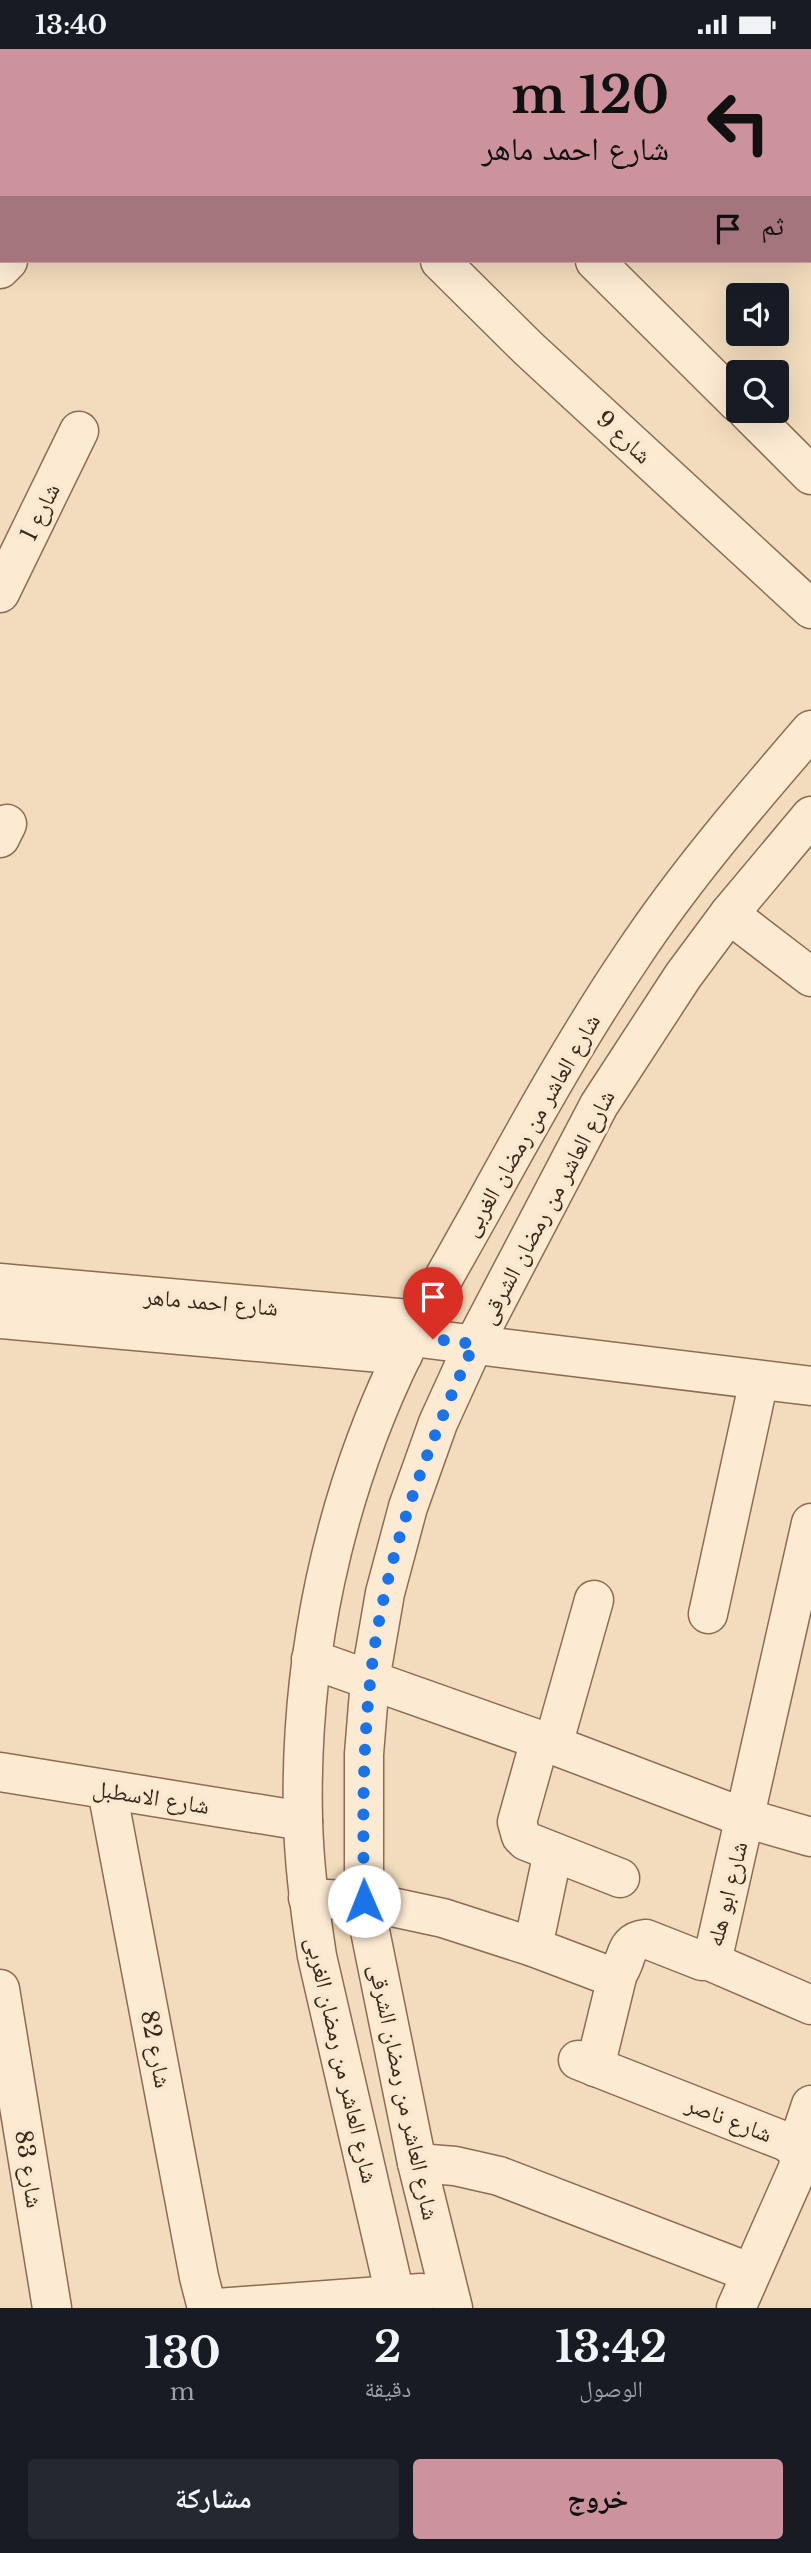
<!DOCTYPE html>
<html lang="ar">
<meta charset="utf-8">
<style>
:root{--surface:#171b24;--page:#242831;--text:#f1f3f6;--muted:#9ea1a6;--accent:#cd939c}
body{margin:0;font-family:"Libre Baskerville","Noto Naskh Arabic",serif;background:var(--page);color:var(--text);direction:rtl;height:100vh;display:flex;flex-direction:column;font-size:26px;white-space:nowrap}
*{box-sizing:border-box;margin:0}
p{font-size:23px;color:var(--muted)}
.icon{flex:none;width:38px;height:38px;fill:none;stroke:currentColor;stroke-width:2;stroke-linecap:round;stroke-linejoin:round}
.map{position:relative;height:2259px;overflow:hidden;direction:ltr}
.details{display:flex;flex-direction:column;background:var(--surface);flex:1}
.details>*{flex:none}
.banner{position:absolute;left:0px;top:0px;width:812px;height:214px;box-shadow:0 7px 28px #0002;direction:rtl;background:#cd939c;color:#111;overflow:hidden}
.fabs{position:absolute;left:726px;top:234px;display:grid;gap:14px}
.fabs a{display:grid;place-items:center;width:63px;height:63px;border-radius:7px;background:var(--surface);box-shadow:0 7px 28px #0002;font-size:35px}
.pin{position:absolute;display:grid;place-items:center;width:60px;height:60px;color:#fff;margin:-72px -30px;border-radius:50% 50% 50% 0;rotate:-45deg;box-shadow:0 0 7px #0007}
.pin .icon{rotate:45deg}
.me{position:absolute;width:77px;margin:-38px;rotate:359deg;stroke-linejoin:round;filter:drop-shadow(0 0 5px #0008)}
.turn{display:flex;align-items:center;gap:24px;height:147px;padding:0 28px;font-size:32px}
.turn .icon{width:91px;height:91px;stroke-width:2.5}
.turn b{display:block;font-size:49px;line-height:60px}
.then{display:flex;align-items:center;height:66px;padding:0 28px;background:#0003;gap:14px;font-size:26px}
.eta{display:flex;justify-content:space-evenly;align-items:center;height:119px;text-align:center}
.eta b{font-size:42px;font-weight:800;line-height:49px}
.cta{display:flex;gap:14px;margin-top:auto;padding:14px 28px}
.cta a{flex:1;height:80px;border-radius:7px;background:var(--accent);color:#111;font-size:28px;font-weight:800;line-height:80px;text-align:center}
.cta a+a{background:var(--page);color:var(--text)}
.status{display:flex;justify-content:space-between;align-items:center;height:49px;padding:0 35px;background:var(--surface);direction:ltr}
.status svg{height:19px;fill:currentColor}
.map>svg:first-child{display:block}
.lines{fill:none;stroke-linecap:round;stroke-linejoin:round}
.minor-casing{stroke:#8d6c54;stroke-width:41}
.minor{stroke:#fcead2;stroke-width:38}
.route{stroke:#1a73e8;stroke-width:12;stroke-dasharray:0 21.6}
.labels{text-anchor:middle;stroke-width:7;stroke-linejoin:round;paint-order:stroke}
.street-label{font-size:23px;fill:#3a261b;stroke:#f9e7ce}
</style>
<div class="status"><b>13:40</b><svg viewBox="0 0 49 12"><path d="M0 12V9h3v3zM5 12V6h3v6zM10 12V3h3v9zM15 12V0h3v12zM26 1h20v11H26zM47 4h2v5h-2z"/></svg></div>
<div class="map">
<svg width="811" height="2259" viewBox="0 0 811 2259">
<rect width="100%" height="100%" fill="#f2dcbd"/>
<g class="lines">
<defs>
<g id="minor">
<path d="M 382,0 L 383,2"/>
<path d="M 634,0 L 636,2"/>
<path d="M 222,2 L 223,0"/>
<path d="M 669,2 L 671,0"/>
<path d="M 810,117 L 811,117"/>
<path d="M 810,178 L 811,179"/>
<path d="M 440,212 L 529,300 L 811,560"/>
<path d="M 595,212 L 738,354"/>
<path d="M 0,220 L 8,212"/>
<path d="M 747,362 L 811,426"/>
<path d="M 0,544 L 79,382"/>
<path d="M 0,789 L 7,775"/>
<path d="M 729,865 L 811,928"/>
<path d="M 0,1234 L 421,1271"/>
<path d="M 0,1270 L 403,1306"/>
<path d="M 412,1288 L 811,1337"/>
<path d="M 708,1565 L 759,1331"/>
<path d="M 311,1610 L 540,1691 L 745,1769 L 811,1788"/>
<path d="M 540,1691 L 517,1773 L 521,1787 L 526,1792 L 620,1829"/>
<path d="M 553,1696 L 594,1551"/>
<path d="M 0,1723 L 303,1772"/>
<path d="M 107,1741 L 199,2228 L 207,2259"/>
<path d="M 308,1849 L 364,1852 L 443,1869 L 533,1898 L 607,1926 L 620,1921 C 628,1907 625,1892 646,1890 L 702,1912 L 707,1911 L 714,1904 L 811,1474"/>
<path d="M 533,1898 L 553,1803"/>
<path d="M 707,1911 L 811,1956"/>
<path d="M 0,1940 L 52,2259"/>
<path d="M 578,2011 L 787,2093 C 797,2101 800,2106 798,2119 L 736,2259"/>
<path d="M 595,2018 L 618,1924"/>
<path d="M 796,2101 L 811,2056"/>
<path d="M 417,2114 L 455,2117 L 499,2127 L 751,2224"/>
<path d="M 217,2259 L 421,2244"/>
<path d="M 398,2259 L 317,1907 C 310,1862 304,1816 303,1771 C 299,1611 333,1449 403,1305 C 431,1248 465,1193 495,1137 C 538,1059 582,981 632,907 C 685,827 748,754 811,681"/>
<path d="M 453,2259 L 417,2114 L 364,1852 L 364,1705 L 370,1631 L 385,1544 L 408,1458 L 438,1374 L 474,1295 L 599,1056 L 683,927 L 729,865 L 811,767"/>
</g>
</defs>
<use href="#minor" class="minor-casing"/>
<use href="#minor" class="minor"/>
</g>
<g class="lines">
<path class="route" d="M 364,1852 C 363,1779 362,1707 370,1634 C 382,1515 425,1403 474,1295 L 433,1290"/>
</g>
<g class="labels">
<g class="street-label">
<text transform="translate(624 388) rotate(43)" y="8">شارع 9</text>
<text transform="translate(40 463) rotate(-64)" y="8">شارع 1</text>
<text transform="translate(531 1076) rotate(-60)" y="8">شارع العاشر من رمضان الغربى</text>
<text transform="translate(547 1158) rotate(-62)" y="8">شارع العاشر من رمضان الشرقى</text>
<text transform="translate(211 1253) rotate(5)" y="8">شارع احمد ماهر</text>
<text transform="translate(151 1748) rotate(9)" y="8">شارع الاسطبل</text>
<text transform="translate(727 1845) rotate(-76)" y="8">شارع ابو هله</text>
<text transform="translate(156 2000) rotate(79)" y="8">شارع 82</text>
<text transform="translate(342 2011) rotate(77)" y="8">شارع العاشر من رمضان الغربى</text>
<text transform="translate(404 2043) rotate(78)" y="8">شارع العاشر من رمضان الشرقى</text>
<text transform="translate(729 2070) rotate(21)" y="8">شارع ناصر</text>
<text transform="translate(29 2120) rotate(81)" y="8">شارع 83</text>
</g>
</g>
</svg>
<div class="fabs">
<a><svg class="icon" aria-label="sound" viewBox="0 0 24 24"><path d="M4 9h4l5-4v14l-5-4H4zM17 9q2 3 0 6"/></svg></a>
<a><svg class="icon" aria-label="search" viewBox="0 0 24 24"><circle cx="10" cy="10" r="6"/><path d="M15 15l6 6"/></svg></a>
</div>
<div class="pin" style="left:433px;top:1290px;background:#d93025"><svg class="icon" aria-label="arrive" viewBox="0 0 24 24"><path d="M6 21V4h12l-3 4 3 4H6"/></svg></div>
<svg class="me" style="left:364px;top:1852px" viewBox="-20 -20 40 40"><circle r="19" fill="#fff"/><path d="M0-13L10 11 0 6-10 11z" fill="#1a73e8"/></svg>
<div class="banner">
<div class="turn"><svg class="icon" aria-label="left" viewBox="0 0 24 24"><path d="M17 20v-9H6M10 6l-5 5 5 5"/></svg><div><b>120 m</b>شارع احمد ماهر</div></div>
<div class="then">ثم<svg class="icon" aria-label="arrive" viewBox="0 0 24 24"><path d="M6 21V4h12l-3 4 3 4H6"/></svg></div>
</div>
</div>
<section class="details">
<div class="eta">
<div><b>13:42</b><p>الوصول</p></div>
<div><b>2</b><p>دقيقة</p></div>
<div><b>130</b><p>m</p></div>
</div>
<div class="cta"><a>خروج</a><a>مشاركة</a></div>
</section>
